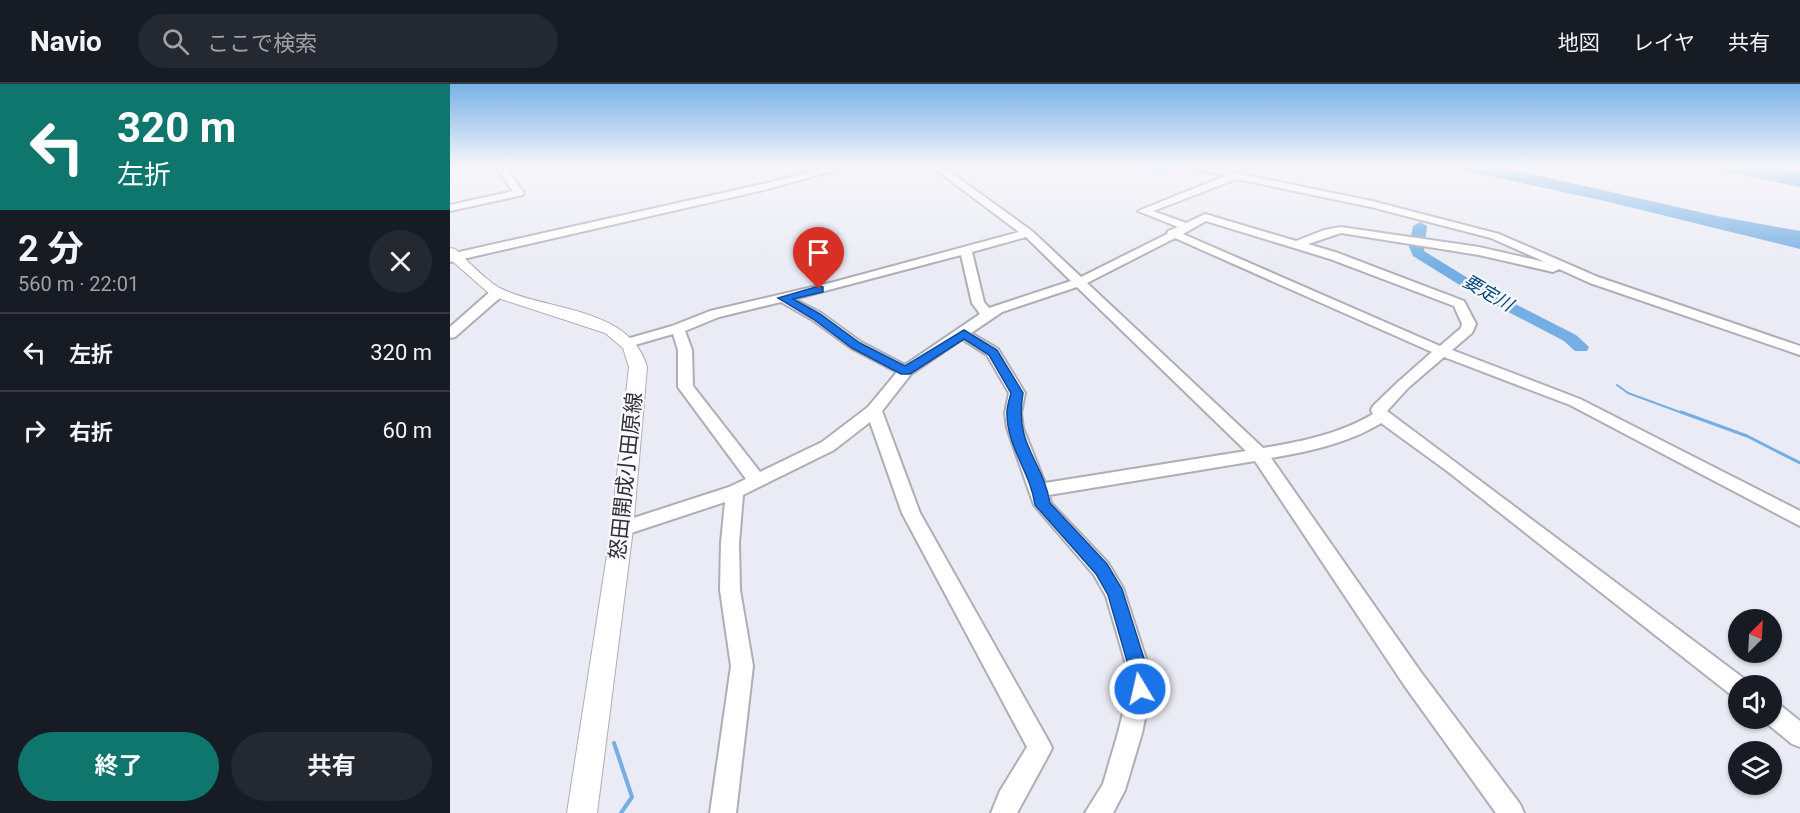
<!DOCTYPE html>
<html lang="ja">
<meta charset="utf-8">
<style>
:root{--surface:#171b24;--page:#242831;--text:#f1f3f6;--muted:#9ea1a6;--line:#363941;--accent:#0f766e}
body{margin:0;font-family:Roboto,"Noto Sans JP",sans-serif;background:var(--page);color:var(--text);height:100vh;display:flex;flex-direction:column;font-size:22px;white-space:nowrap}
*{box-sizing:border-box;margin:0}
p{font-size:20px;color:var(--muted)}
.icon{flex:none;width:33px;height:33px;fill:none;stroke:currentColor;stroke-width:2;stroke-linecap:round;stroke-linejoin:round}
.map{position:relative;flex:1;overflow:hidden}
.side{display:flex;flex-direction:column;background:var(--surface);width:450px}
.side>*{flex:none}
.banner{background:#0f766e;color:#fff;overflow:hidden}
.needle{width:39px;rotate:24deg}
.tools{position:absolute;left:1278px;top:525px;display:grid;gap:12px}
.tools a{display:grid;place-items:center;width:54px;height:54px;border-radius:50%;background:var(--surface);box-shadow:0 2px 4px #0004;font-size:30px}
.pin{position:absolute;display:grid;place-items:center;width:51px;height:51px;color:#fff;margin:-62px -26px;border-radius:50% 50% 50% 0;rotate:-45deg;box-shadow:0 0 6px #0007}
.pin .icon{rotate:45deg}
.me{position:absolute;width:66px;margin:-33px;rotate:351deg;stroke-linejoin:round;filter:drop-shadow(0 0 4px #0008)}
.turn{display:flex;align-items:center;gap:21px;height:126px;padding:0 18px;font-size:27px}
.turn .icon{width:78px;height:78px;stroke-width:2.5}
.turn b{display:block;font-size:42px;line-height:51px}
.round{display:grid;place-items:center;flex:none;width:63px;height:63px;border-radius:32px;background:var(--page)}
.summary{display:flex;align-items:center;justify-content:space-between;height:102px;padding:0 18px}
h1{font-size:36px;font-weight:700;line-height:45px}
.cta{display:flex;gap:12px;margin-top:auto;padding:12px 18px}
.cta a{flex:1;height:69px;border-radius:36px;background:var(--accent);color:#fff;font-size:24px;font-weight:700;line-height:69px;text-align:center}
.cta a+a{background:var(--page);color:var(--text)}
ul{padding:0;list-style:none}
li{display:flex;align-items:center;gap:18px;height:78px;padding:0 18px;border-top:2px solid var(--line)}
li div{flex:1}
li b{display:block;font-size:22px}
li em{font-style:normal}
header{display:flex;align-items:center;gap:36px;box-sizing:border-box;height:84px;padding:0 30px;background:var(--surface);border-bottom:2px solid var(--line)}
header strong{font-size:28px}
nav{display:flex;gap:33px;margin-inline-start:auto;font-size:21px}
.search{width:420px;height:54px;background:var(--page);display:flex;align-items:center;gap:15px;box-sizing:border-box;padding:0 21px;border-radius:33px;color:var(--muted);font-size:22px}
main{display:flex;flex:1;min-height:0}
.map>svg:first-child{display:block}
.water{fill:#74aee4}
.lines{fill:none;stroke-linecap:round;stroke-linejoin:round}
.stream-far2{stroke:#74aee4;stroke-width:2}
.stream-far1{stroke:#74aee4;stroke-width:3}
.stream{stroke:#74aee4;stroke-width:4}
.river{fill:#74aee4;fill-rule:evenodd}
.minor-casing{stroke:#aeaeb6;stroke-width:4}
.major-casing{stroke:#aeaeb6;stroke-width:2}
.minor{fill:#fff;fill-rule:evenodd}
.major{fill:#fff;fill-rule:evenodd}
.route{fill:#1a73e8;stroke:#114b97;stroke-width:1.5}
.labels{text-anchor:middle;stroke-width:4.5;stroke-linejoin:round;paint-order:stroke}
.far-water-label{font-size:18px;font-style:italic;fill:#004778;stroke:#f9f9ff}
.street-label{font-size:21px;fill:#303034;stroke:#f9f9ff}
</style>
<header>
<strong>Navio</strong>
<div class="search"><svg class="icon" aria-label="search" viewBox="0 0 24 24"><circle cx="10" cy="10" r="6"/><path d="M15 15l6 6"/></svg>ここで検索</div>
<nav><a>地図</a><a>レイヤ</a><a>共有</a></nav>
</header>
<main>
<section class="side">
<div class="banner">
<div class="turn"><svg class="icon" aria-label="left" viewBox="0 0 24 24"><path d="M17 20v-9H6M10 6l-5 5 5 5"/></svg><div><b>320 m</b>左折</div></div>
</div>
<div class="summary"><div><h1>2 分</h1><p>560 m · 22:01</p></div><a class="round"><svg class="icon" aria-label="close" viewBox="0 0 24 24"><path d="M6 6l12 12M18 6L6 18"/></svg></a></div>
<ul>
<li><svg class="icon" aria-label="left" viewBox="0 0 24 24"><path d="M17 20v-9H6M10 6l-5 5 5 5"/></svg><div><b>左折</b></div><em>320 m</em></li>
<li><svg class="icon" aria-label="right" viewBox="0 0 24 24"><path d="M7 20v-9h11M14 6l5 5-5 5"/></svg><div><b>右折</b></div><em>60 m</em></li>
</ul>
<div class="cta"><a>終了</a><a>共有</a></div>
</section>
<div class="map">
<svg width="1350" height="729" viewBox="0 0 1350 729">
<rect width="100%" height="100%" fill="#ebebf5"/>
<g class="water">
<path d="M 993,82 L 1047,82 L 1267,132 L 1350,147 L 1350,165 L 1155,117 Z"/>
<path d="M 1249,82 L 1324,82 L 1350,88 L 1350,103 Z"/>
</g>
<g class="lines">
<g class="stream-far2">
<path d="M 667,82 L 710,87 L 750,82"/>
<path d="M 1167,301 L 1178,309 L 1235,330"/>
</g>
<path class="stream-far1" d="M 1231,328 L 1297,352 L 1350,379"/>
<path class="stream" d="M 164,659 L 182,713 L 171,729"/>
<path class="river" d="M 970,138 L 977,142 L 974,167 L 1034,204 L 1126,251 L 1139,263 L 1137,267 L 1125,267 L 1114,257 L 1024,210 L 963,172 L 959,163 L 963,142 Z"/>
<defs>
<g id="minor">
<path d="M 41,82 L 55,83 L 74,109 L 73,111 L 0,127 L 0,121 L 63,107 L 49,87 Z"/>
<path d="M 384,82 L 399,82 L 318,105 L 0,178 L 0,170 L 317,99 Z"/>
<path d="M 481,82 L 492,82 L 582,147 L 631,193 L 717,150 L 718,147 L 728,143 L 688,127 L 775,92 L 735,82 L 752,82 L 922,117 L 1049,150 L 1148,193 L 1350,262 L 1350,271 L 1140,199 L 1109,185 L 1103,188 L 1029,171 L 891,149 L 858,160 L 888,169 L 1014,217 L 1026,240 L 1022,249 L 1002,266 L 1130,315 L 1350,427 L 1350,442 L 1120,321 L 994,273 L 958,304 L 937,327 L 1296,596 L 1298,602 L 1288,602 L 1288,613 L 1280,610 L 997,387 L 931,339 C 899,359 857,368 821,374 L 970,587 L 1070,720 L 1074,729 L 1046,729 L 954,601 L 805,377 L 599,411 L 601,419 L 658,479 L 673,504 L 699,584 L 701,605 L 692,649 L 675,706 L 663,729 L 635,729 L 653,700 L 668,649 L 679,605 L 677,584 L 656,512 L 644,491 L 584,421 L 557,344 L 555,329 L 559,309 L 537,271 L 512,255 L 461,290 L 432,327 L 470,429 L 598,656 L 602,664 L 598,672 L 567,729 L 541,729 L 550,707 L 577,663 L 452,429 L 420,338 L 384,366 L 293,411 L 289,459 L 290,506 L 303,582 L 286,729 L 260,729 L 281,582 L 270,506 L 271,459 L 275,418 L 172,452 L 165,450 L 163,445 L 165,440 L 279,403 L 296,395 L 228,303 L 228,266 L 223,250 L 178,263 L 171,259 L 173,256 L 222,242 L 260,227 L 384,198 L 569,148 ZM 787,95 L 921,123 L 1041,154 L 1095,178 L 1029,163 L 891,143 L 874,146 L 846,157 L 755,130 L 736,139 L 703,127 ZM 756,137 L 880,175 L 1004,222 L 1012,240 L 1011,244 L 990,262 L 733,150 ZM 576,153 L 621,197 L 539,224 L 534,218 L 522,168 ZM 725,154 L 982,268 L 948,298 L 923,322 L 921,326 L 923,330 C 890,350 850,358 813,364 L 637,199 ZM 511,171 L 522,219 L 530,230 L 455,281 L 411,258 L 371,229 L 344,215 ZM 627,203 L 796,367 L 595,399 L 573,344 L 571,329 L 575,309 L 548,265 L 521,249 L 552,228 ZM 331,218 L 361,235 L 401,264 L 447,288 L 418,323 L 372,358 L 310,388 L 243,302 L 242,266 L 235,247 L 269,233 Z"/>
<path d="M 47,205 L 52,206 L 53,209 L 52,212 L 5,253 L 0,254 L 0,243 L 42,206 Z"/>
<path d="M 1322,618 L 1330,621 L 1350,637 L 1350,663 L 1342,660 L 1314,637 L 1313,634 L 1322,634 Z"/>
</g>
<path id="major" d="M 0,164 L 5,165 C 18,177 39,200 54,206 C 101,227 181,224 197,283 L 183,445 L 147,729 L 117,729 L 161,445 L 179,283 L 173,264 L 155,249 L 42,212 L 0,175 Z"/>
</defs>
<use href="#minor" class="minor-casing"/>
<use href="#major" class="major-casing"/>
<use href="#minor" class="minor"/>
<use href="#major" class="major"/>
</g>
<linearGradient id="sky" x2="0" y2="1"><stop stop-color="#79b2e6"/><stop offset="0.45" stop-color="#f6f6fa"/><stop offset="1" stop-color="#f6f6fa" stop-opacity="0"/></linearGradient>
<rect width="1350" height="184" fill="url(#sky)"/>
<path class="route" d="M 369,202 L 373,203 L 373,208 L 343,215 L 370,230 L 410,259 L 455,282 L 514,246 L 547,266 L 573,309 C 564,362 592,374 600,419 L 657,480 L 672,505 L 697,584 L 699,605 L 696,611 L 690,614 L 683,611 L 679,584 L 658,511 L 646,490 L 585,421 C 581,390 558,364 557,332 C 556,325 559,317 561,309 L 539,271 L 514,255 L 460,290 L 451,290 L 402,264 L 363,235 L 328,214 Z"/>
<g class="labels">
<g class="far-water-label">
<text transform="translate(1038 209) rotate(30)" y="6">要定川</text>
</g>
<g class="street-label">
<text transform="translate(176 392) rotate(-84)" y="7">怒田開成小田原線</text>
</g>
</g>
</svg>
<div class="tools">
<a><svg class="needle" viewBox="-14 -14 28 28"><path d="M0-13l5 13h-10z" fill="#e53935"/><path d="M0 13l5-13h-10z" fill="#9ea1a6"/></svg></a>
<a><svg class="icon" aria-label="sound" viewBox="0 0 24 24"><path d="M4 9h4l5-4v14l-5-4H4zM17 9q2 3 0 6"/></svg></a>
<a><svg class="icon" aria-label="layers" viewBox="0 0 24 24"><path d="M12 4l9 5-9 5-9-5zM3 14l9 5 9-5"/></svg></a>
</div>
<div class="pin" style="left:369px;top:205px;background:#d93025"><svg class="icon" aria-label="arrive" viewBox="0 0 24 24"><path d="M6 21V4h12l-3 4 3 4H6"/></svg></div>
<svg class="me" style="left:690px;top:605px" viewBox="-20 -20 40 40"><circle r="17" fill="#1a73e8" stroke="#fff" stroke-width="3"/><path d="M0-11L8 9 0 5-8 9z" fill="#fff"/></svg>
</div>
</main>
